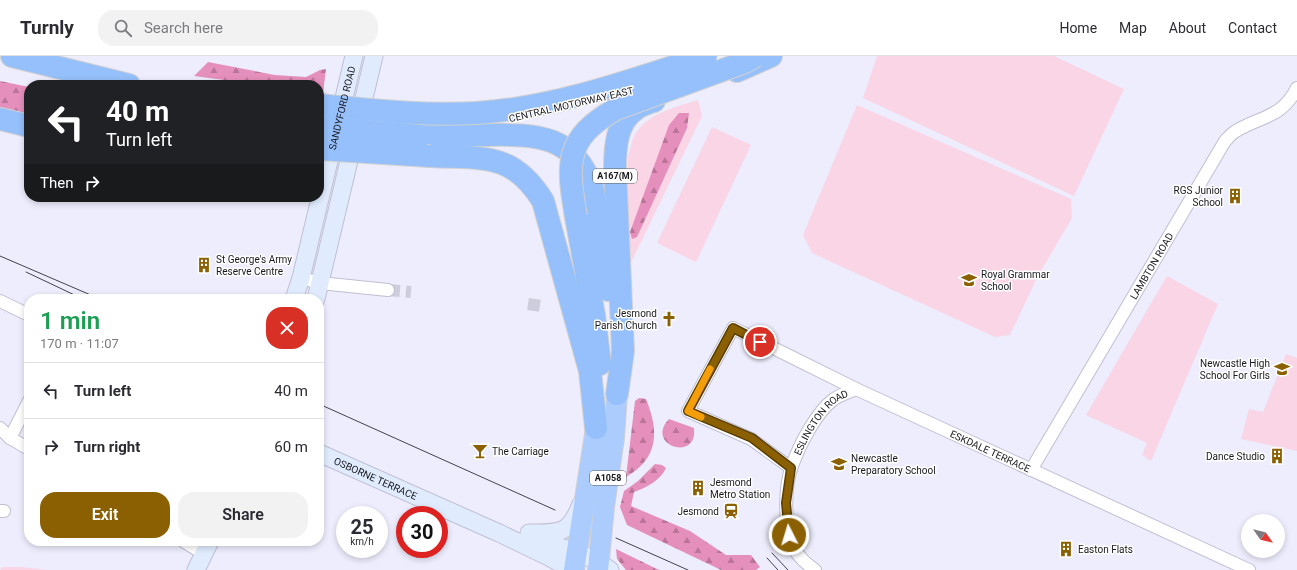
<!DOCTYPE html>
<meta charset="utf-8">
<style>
:root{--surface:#fff;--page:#f2f2f3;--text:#2b2b33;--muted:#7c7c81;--line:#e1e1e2;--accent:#8b6002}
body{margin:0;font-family:Roboto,sans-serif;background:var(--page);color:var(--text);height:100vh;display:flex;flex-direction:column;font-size:15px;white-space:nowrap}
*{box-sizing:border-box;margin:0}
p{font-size:13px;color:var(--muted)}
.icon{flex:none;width:22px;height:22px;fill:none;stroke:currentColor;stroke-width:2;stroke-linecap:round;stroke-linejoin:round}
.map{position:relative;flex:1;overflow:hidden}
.side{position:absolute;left:24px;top:238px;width:300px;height:252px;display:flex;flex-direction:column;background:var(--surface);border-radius:16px;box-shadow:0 2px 6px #0003}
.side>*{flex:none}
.guide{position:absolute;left:24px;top:24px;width:300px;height:122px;border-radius:16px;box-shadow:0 2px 6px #0003;background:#202124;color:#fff;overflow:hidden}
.needle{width:26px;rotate:124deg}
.controls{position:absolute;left:1241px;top:458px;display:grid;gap:8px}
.controls a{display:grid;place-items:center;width:44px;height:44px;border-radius:50%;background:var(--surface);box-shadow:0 2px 6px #0003;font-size:20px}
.speed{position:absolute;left:336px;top:450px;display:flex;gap:8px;font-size:20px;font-weight:700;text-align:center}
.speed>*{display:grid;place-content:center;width:52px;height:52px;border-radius:50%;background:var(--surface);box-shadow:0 2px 6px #0003;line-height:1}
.speed small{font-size:10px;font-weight:400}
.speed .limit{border:6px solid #d22;background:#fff;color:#111}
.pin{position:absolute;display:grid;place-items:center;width:34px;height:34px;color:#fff;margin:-17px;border:2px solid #fff;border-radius:50%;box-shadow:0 1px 4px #0007}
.me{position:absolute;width:44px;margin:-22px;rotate:355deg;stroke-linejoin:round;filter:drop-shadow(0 0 3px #0008)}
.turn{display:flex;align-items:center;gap:14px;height:84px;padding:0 16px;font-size:18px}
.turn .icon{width:52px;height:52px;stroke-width:2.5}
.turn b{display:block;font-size:28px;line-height:34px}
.then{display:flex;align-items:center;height:38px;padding:0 16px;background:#0003;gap:8px;font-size:15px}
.round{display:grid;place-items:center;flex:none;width:42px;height:42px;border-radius:16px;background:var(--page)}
.head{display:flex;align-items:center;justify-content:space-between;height:68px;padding:0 16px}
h1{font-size:24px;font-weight:600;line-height:30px;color:#1e9e55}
.button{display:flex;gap:8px;margin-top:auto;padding:8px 16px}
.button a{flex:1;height:46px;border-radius:16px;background:var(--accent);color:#fff;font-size:16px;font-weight:600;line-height:46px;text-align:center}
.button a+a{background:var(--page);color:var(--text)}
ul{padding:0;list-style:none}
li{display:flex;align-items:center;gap:12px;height:56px;padding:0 16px;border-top:1px solid var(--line)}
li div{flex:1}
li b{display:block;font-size:15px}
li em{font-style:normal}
header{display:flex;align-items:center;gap:24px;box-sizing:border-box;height:56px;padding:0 20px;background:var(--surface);border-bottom:1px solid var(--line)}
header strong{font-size:19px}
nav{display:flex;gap:22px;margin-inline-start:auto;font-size:14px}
.search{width:280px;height:36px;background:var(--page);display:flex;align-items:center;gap:10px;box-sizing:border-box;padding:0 14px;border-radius:16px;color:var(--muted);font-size:15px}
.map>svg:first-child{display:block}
.green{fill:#f9d5e6}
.forest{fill:url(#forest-firs)}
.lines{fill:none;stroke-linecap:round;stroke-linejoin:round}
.minor-tunnel{stroke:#cdcddc;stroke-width:12;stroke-dasharray:12 6;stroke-linecap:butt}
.minor-casing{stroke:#c0bfd3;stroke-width:14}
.secondary-casing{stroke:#c0bfd3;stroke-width:19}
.trunk-casing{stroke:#d1d1d2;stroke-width:22}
.motorway-casing{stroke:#d1d1d2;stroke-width:24}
.minor{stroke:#fff;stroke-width:12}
.secondary{stroke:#e0ecfe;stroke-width:17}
.trunk{stroke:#abccfc;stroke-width:20}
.motorway{stroke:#96c0fb;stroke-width:22}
.tram{stroke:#43434b;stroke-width:1}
.motorway-bridge-casing{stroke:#d1d1d2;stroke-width:24;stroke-linecap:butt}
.motorway-bridge{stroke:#96c0fb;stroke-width:22}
.route-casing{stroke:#5a3e01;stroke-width:10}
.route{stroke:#8b6002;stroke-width:7}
.slow{stroke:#f59e0b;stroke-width:7}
.labels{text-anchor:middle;stroke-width:3;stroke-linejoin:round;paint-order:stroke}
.shield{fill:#fff;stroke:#5d5d62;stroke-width:1}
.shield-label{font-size:9px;font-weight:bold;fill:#18181e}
.street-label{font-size:10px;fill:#18181e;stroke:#fff}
.poi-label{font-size:10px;fill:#18181e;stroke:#fff;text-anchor:start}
</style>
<header>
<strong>Turnly</strong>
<div class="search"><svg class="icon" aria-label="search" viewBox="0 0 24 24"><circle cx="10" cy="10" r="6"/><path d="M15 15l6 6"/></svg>Search here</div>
<nav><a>Home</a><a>Map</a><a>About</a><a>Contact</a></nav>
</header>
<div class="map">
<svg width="1297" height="514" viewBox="0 0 1297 514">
<defs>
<pattern id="forest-firs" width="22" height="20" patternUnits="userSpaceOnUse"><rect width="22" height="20" fill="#e58fbc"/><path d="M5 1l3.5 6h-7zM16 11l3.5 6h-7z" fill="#b97498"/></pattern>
</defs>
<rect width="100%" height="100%" fill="#ededfd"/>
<g class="green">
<path d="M 877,0 L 1054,0 L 1124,33 L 1074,140 L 863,42 Z"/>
<path d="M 698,44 L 702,60 L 625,219 L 628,101 C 630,95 631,88 633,83 C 643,58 676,51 698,44 Z"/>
<path d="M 857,49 L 1071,143 L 1072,162 L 1038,220 L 1010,279 L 995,281 L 812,197 L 803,179 Z"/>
<path d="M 712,71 L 751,89 L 696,206 L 657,187 Z"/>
<path d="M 1167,220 L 1218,248 L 1151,405 L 1142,399 L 1147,387 L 1086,359 Z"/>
<path d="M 1286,298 L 1297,302 L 1297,395 L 1241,383 L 1249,353 L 1263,356 Z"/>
<path d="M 21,511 L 47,514 L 0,514 L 2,511 Z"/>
</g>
<g class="forest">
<path d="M 208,6 L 275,19 L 306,21 L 320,14 L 326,13 L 323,37 L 319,37 L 319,29 L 261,29 L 194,20 Z"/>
<path d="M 0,25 L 29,31 L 29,60 L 0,54 Z"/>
<path d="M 679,57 L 689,57 L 687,72 L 637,181 L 632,183 L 630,176 L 669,69 Z"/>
<path d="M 639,342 L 646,343 C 659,375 659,402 626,421 L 635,345 Z"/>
<path d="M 669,363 L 694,372 C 698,407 644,389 669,363 Z"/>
<path d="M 655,408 L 662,409 L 666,412 C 661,424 646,432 634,436 L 631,450 L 690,475 L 726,499 L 751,499 L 760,511 L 756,514 L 721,514 L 627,469 L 620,451 L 624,435 L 638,425 Z"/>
<path d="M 616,493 L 657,513 L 660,514 L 626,514 L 617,503 Z"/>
</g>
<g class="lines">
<g class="minor-tunnel">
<path d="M 388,234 L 411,236"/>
<path d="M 528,248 L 542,250"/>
</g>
<defs>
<g id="minor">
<path d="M 301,222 L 320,227 L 388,234"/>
<path d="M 0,245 L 29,259"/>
<path d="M 0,372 L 10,382 L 29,393"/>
<path d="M 10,382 L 29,345"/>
<path id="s1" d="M 791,412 L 751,383 L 688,355 L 733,272 L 856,333 L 1249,514"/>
<path id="s2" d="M 1031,414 L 1225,85 C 1228,82 1232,77 1236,75 C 1261,60 1282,62 1297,32"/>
<path d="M 0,455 L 4,455"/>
<path d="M 183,485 L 204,498"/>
<path id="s3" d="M 815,514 C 807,508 799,502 794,492 C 784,473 784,431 792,410 C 799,390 816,356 834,343 C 840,339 849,336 856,333"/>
</g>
<g id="secondary">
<path id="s4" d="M 294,243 L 301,222 L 354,0"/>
<path d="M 316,243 L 374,0"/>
<path id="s5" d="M 319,397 L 499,477 L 549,501 L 572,514"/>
<path d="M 529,477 C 560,477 569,479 581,448"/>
<path d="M 530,484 C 558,490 587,496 610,514"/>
<path d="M 196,514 L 210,485"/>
</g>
<g id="trunk">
<path d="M 574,514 L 596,372"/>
<path d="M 598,514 L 604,451 L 614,382 L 617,338"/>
</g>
<g id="motorway">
<path d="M 12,0 L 129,29"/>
<path d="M 737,15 L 771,0"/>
<path d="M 0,63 L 29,70"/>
<path d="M 420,80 C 442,80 465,79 487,79 C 538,78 575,79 593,134 L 608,234"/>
<path d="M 430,100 C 482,103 512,95 543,145 L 590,315 L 596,372"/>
<path d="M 576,161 L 594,259 L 600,308"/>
<path d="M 617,338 L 623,295 L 615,113 C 615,92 616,66 636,53 C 641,49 648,47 654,45"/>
</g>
</defs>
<use href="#minor" class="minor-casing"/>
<use href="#secondary" class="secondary-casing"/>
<use href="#trunk" class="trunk-casing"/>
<use href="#motorway" class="motorway-casing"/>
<use href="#minor" class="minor"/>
<use href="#secondary" class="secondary"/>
<use href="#trunk" class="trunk"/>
<use href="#motorway" class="motorway"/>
<g class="tram">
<path d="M 0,200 L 100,243"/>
<path d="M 26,216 L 83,243"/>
<path d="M 319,348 L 555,454"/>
<path d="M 616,482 L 688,514"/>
<path d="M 772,497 L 788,514"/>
<path d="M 767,502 L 778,514"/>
</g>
<defs>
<g id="motorway-bridge">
<path d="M 319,49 C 371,54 424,60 476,57 C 555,52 632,24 706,0"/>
<path d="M 319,71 L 420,80"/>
<path d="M 319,93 L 430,100"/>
<path d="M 576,161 C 567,108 564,82 616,53 L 745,6 L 755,0"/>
</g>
</defs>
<use href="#motorway-bridge" class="motorway-bridge-casing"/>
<use href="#motorway-bridge" class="motorway-bridge"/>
</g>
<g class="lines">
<defs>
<path id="route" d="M 760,286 L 733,272 L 688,355 L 752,382 L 791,412 L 786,447 L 789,479"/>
</defs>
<use href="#route" class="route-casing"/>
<use href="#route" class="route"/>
<path class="slow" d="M 701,361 L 688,355 L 710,313"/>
</g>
<defs>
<symbol id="building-bare" viewBox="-9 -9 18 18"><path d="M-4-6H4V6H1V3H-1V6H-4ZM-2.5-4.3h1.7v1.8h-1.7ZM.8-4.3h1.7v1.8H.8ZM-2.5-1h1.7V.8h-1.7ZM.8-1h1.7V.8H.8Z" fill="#8b6002" stroke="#fff" stroke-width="2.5" paint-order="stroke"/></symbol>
<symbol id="school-bare" viewBox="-9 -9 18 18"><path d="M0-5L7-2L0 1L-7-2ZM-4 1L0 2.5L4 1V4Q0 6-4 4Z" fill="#8b6002" stroke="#fff" stroke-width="2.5" paint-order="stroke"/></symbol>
<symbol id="church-bare" viewBox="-9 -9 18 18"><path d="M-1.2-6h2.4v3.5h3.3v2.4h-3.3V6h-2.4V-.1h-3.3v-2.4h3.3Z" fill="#8b6002" stroke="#fff" stroke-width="2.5" paint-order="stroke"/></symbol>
<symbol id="bar-bare" viewBox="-9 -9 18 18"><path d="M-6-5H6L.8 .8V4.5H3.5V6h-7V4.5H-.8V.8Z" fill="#8b6002" stroke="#fff" stroke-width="2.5" paint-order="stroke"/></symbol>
<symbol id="station-bare" viewBox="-9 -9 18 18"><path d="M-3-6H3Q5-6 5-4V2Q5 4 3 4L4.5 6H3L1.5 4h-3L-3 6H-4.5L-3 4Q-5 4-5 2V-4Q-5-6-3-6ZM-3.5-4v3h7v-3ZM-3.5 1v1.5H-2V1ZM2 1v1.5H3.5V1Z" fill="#8b6002" stroke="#fff" stroke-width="2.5" paint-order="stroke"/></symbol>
</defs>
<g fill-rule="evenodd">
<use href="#building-bare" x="1224" y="129" width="22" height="22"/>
<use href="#building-bare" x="193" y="198" width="22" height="22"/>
<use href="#school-bare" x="958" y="213" width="22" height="22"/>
<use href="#church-bare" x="658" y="252" width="22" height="22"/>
<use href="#school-bare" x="1271" y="302" width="22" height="22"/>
<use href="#bar-bare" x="469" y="384" width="22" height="22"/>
<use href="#building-bare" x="1266" y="389" width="22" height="22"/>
<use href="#school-bare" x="828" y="397" width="22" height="22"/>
<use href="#building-bare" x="687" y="421" width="22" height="22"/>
<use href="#station-bare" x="720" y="444" width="22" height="22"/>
<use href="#building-bare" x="1055" y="482" width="22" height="22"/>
</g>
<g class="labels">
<g class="shield">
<rect x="593" y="113" width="44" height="14" rx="3"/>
<rect x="590" y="415" width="36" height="14" rx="3"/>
</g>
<g class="shield-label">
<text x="615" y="123">A167(M)</text>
<text x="608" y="425">A1058</text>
</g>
<g class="street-label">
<text transform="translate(571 48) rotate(-13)" y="4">CENTRAL MOTORWAY EAST</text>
<text dy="4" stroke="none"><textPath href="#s4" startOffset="197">SANDYFORD ROAD</textPath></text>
<text dy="4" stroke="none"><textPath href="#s2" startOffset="237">LAMBTON ROAD</textPath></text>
<text dy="4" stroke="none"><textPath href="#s3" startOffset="168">ESLINGTON ROAD</textPath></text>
<text dy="4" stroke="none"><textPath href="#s1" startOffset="498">ESKDALE TERRACE</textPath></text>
<text dy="4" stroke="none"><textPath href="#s5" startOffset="62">OSBORNE TERRACE</textPath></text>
</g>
<g class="poi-label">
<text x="1223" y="138" text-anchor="end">RGS Junior<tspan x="1223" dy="12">School</tspan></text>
<text x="216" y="207">St George's Army<tspan x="216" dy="12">Reserve Centre</tspan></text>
<text x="981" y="222">Royal Grammar<tspan x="981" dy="12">School</tspan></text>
<text x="657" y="261" text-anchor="end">Jesmond<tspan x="657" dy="12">Parish Church</tspan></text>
<text x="1270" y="311" text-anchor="end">Newcastle High<tspan x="1270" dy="12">School For Girls</tspan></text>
<text x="492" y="399">The Carriage</text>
<text x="1265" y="404" text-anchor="end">Dance Studio</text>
<text x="851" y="406">Newcastle<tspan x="851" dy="12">Preparatory School</tspan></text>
<text x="710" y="430">Jesmond<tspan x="710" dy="12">Metro Station</tspan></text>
<text x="719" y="459" text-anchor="end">Jesmond</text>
<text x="1078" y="497">Easton Flats</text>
</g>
</g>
</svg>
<div class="controls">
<a><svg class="needle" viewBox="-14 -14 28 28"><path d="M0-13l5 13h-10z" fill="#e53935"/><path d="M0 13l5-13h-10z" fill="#7c7c81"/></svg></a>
</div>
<div class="speed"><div>25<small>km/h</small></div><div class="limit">30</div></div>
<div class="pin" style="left:760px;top:286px;background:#d93025"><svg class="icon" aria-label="arrive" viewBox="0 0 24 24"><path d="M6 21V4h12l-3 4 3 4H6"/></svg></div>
<svg class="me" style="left:789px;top:479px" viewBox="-20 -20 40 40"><circle r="17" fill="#8b6002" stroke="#fff" stroke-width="3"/><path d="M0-11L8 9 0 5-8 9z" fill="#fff"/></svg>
<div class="guide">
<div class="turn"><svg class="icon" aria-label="left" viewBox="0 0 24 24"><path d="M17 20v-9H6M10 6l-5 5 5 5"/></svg><div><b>40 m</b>Turn left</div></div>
<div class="then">Then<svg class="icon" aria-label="right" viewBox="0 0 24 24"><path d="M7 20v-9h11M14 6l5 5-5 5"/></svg></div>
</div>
<section class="side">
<div class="head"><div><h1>1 min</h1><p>170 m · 11:07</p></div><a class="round" style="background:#d93025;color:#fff"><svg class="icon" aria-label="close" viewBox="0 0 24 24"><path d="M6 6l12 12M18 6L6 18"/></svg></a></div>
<ul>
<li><svg class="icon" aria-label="left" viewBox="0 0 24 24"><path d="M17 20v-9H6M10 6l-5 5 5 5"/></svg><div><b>Turn left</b></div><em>40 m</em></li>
<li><svg class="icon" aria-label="right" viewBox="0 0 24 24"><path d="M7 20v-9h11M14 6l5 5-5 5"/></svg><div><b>Turn right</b></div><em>60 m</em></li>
</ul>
<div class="button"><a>Exit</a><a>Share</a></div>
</section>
</div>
